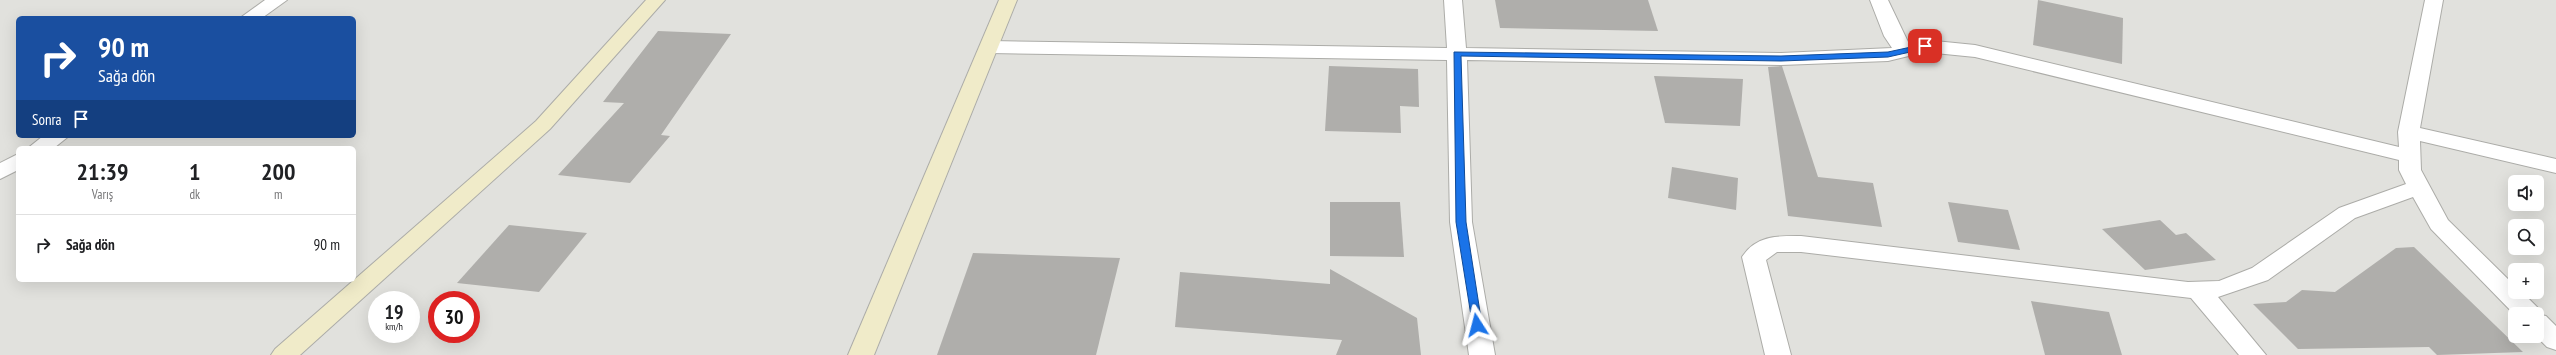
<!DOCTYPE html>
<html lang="tr">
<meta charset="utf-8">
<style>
:root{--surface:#fff;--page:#f2f2f2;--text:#202124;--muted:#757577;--line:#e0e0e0}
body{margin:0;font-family:"PT Sans Narrow",sans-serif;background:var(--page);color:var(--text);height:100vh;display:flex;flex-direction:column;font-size:15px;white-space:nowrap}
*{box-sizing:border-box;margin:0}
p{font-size:13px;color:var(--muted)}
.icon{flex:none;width:22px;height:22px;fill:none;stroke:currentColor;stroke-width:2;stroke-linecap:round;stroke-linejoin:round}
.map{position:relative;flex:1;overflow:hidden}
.sheet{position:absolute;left:16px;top:146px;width:340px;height:136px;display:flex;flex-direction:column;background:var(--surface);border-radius:6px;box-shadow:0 4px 16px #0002}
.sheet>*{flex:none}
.top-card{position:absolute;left:16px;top:16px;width:340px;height:122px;border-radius:6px;box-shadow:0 4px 16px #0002;background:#1a4fa0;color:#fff;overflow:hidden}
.tools{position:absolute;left:2508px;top:175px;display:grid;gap:8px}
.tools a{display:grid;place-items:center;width:36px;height:36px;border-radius:6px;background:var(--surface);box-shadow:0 4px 16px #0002;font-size:20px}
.speed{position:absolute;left:368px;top:291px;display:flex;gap:8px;font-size:20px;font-weight:700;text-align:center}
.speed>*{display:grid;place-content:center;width:52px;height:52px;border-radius:50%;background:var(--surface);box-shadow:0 4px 16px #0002;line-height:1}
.speed small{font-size:10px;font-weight:400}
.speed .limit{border:6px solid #d22;background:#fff;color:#111}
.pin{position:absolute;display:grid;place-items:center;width:34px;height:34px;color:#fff;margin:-17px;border-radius:8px;box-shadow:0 2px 6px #0006}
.me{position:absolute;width:44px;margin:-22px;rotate:351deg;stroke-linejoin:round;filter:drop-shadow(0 0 3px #0008)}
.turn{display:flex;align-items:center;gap:14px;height:84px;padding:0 16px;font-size:18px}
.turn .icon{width:52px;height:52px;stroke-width:2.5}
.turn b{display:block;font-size:28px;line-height:34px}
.then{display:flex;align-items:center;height:38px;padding:0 16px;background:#0003;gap:8px;font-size:15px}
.eta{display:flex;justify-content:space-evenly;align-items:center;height:68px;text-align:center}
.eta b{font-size:24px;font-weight:700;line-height:28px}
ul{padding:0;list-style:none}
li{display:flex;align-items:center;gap:12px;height:60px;padding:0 16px;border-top:1px solid var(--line)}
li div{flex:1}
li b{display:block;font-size:15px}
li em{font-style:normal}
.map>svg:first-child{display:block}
.building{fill:#afaeab}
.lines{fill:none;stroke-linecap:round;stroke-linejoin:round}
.street-casing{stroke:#acaca8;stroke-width:2}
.secondary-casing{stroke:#acaca8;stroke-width:2}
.street{fill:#fff;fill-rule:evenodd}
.secondary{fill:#f0ebc9;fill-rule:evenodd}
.route{fill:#1a73e8;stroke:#114b97}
</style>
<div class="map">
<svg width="2556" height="355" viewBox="0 0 2556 355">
<rect width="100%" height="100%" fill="#e1e1dd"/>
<g class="building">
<path d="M 1495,0 L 1648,0 L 1658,31 L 1500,28 Z"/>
<path d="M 2038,0 L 2123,18 L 2122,64 L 2033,45 Z"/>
<path d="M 658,31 L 731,34 L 661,135 L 670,136 L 630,183 L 558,175 L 624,103 L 603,102 Z"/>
<path d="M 1329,66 L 1418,69 L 1419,107 L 1400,106 L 1401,133 L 1325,131 Z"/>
<path d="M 1782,66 L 1818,177 L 1873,183 L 1882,227 L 1788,216 L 1768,67 Z"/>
<path d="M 1654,76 L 1743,79 L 1740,126 L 1665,123 Z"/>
<path d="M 1672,167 L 1738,178 L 1736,210 L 1668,198 Z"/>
<path d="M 1330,202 L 1400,202 L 1404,257 L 1330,256 Z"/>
<path d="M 1948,202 L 2008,210 L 2020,250 L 1958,242 Z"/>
<path d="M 2160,220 L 2176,235 L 2186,233 L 2216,260 L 2145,270 L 2102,229 Z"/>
<path d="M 509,225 L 587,233 L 539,292 L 457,283 Z"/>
<path d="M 2414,247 L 2523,352 L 2437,355 L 2429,347 L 2298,349 L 2253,304 L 2286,302 L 2302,290 L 2335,292 L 2396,248 Z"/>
<path d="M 973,253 L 1120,258 L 1096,355 L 937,355 Z"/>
<path d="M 1330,269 L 1417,318 L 1421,355 L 1336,355 L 1342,340 L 1175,327 L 1180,272 L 1330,284 Z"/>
<path d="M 2031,301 L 2109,312 L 2122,355 L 2045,355 Z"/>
</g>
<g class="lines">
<defs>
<g id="street">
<path d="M 265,0 L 287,0 L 262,18 L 240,18 Z"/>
<path d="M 1444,0 L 1462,0 L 1466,48 L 1781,53 L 1892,48 L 1884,36 L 1870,0 L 1888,0 L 1909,44 L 1925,40 L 1975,45 L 2399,147 L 2398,132 L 2425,0 L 2443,0 L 2420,128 L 2556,159 L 2556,173 L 2420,141 L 2421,170 L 2448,220 L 2515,286 L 2515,292 L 2522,292 L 2538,308 L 2541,315 L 2546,316 L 2556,326 L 2556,350 L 2547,347 L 2536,336 L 2537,314 L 2515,315 L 2431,229 L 2413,197 L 2355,218 L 2268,280 L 2218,297 L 2266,355 L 2239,355 L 2191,298 L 1801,252 L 1777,252 L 1766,260 L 1791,355 L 1765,355 L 1742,257 C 1756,235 1778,236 1801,236 L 2188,282 L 2219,281 L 2252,268 L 2339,208 L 2406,184 L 2399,170 L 2399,160 L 1975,57 L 1925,52 L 1888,61 L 1781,65 L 1467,60 L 1472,222 L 1495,355 L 1469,355 L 1450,222 L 1447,60 L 990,53 L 983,51 L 980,47 L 983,43 L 990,41 L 1447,48 Z"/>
<path d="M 43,136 L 69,136 L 54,148 L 28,148 Z"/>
<path d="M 18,154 L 18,170 L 0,179 L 0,163 Z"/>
</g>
<g id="secondary">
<path d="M 646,0 L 665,0 L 550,129 L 300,355 L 271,355 L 275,349 L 536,121 Z"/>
<path d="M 999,0 L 1017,0 L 874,355 L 848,355 Z"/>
</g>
</defs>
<use href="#street" class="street-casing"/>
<use href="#secondary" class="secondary-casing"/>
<use href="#street" class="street"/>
<use href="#secondary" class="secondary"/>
</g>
<path class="route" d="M 1925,44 L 1929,46 L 1928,48 L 1888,57 L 1781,61 L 1461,56 L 1466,222 L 1482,325 L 1477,329 L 1473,328 L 1456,222 L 1454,52 L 1781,56 L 1888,52 Z"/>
</svg>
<div class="tools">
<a><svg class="icon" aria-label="sound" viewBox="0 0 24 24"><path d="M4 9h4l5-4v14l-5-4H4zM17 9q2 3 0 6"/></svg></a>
<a><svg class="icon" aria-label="search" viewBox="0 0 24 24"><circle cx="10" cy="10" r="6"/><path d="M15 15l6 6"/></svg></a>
<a>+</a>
<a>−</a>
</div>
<div class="speed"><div>19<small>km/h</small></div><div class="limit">30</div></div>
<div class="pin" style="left:1925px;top:46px;background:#d93025"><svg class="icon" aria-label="arrive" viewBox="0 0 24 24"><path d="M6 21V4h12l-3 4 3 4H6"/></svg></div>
<svg class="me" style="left:1477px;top:325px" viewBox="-20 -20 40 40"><path d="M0-17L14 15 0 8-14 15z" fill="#1a73e8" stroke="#fff" stroke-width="4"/></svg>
<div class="top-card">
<div class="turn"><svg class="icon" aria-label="right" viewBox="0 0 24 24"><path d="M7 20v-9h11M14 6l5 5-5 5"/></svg><div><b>90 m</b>Sağa dön</div></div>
<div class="then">Sonra<svg class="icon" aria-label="arrive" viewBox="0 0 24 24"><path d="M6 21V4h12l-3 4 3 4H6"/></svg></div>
</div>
<section class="sheet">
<div class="eta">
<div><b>21:39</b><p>Varış</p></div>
<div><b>1</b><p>dk</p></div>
<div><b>200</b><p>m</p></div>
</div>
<ul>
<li><svg class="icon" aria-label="right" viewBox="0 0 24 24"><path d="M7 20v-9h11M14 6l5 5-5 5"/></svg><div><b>Sağa dön</b></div><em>90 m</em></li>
</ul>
</section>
</div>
